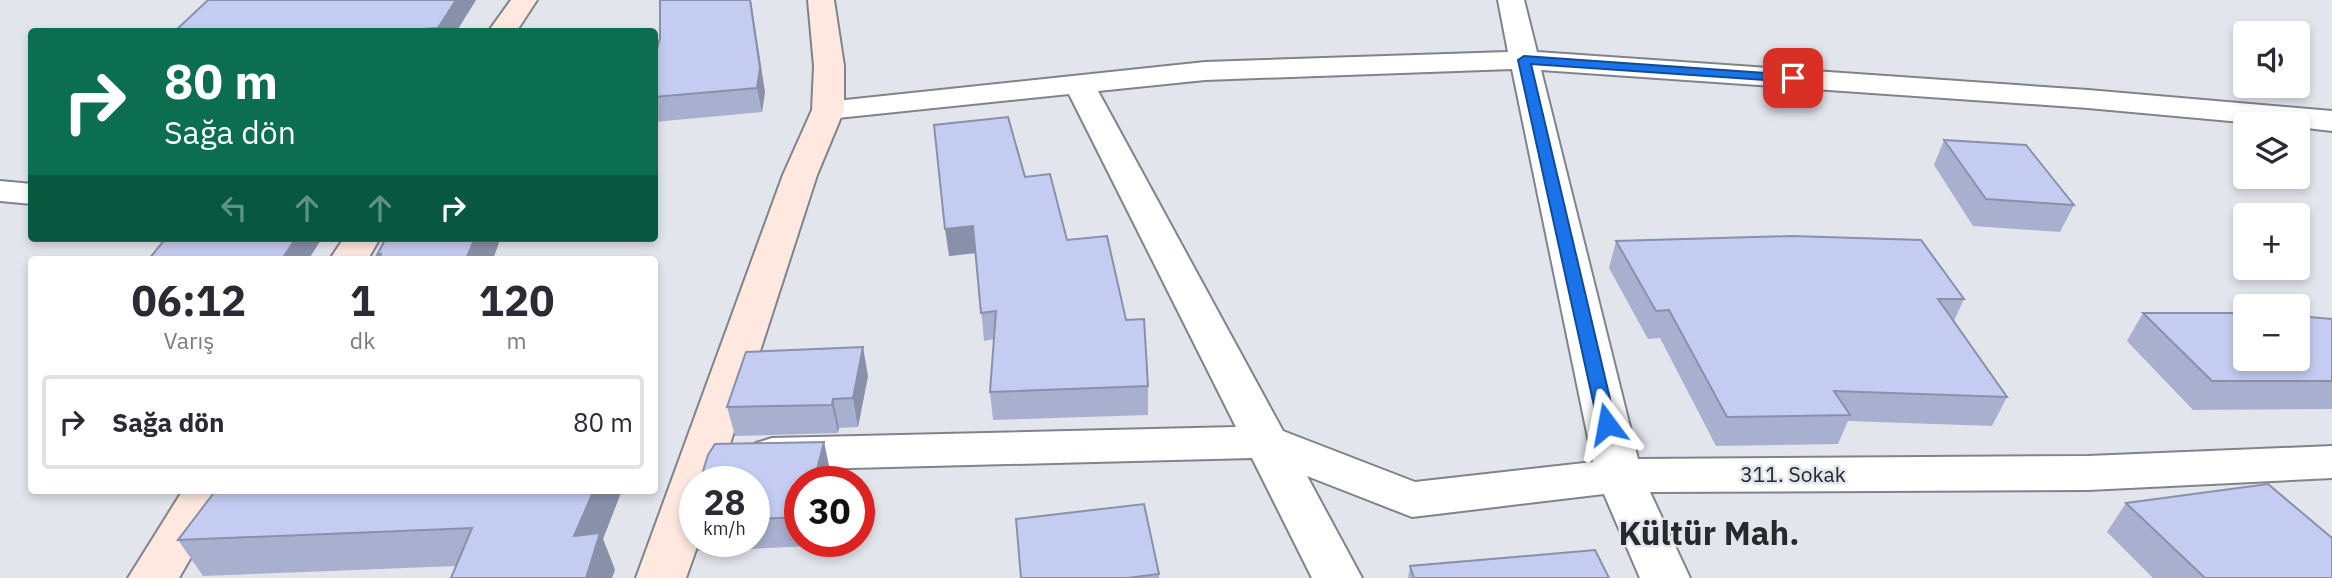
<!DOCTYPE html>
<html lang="tr">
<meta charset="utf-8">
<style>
:root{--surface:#fff;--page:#f2f2f3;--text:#2b2b33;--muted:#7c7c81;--line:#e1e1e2}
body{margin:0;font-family:"IBM Plex Sans",sans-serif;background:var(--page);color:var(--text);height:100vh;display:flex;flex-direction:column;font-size:26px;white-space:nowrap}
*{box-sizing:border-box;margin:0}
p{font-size:23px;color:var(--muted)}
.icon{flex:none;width:38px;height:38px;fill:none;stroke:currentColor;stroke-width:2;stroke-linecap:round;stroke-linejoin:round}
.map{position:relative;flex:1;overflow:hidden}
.drawer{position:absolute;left:28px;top:256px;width:630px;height:238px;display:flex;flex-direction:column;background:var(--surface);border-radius:7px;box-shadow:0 4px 10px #0003}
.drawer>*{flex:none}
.banner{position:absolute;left:28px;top:28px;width:630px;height:214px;border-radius:7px;box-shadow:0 4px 10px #0003;background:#0b6e4f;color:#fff;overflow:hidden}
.tools{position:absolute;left:2233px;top:21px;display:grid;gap:14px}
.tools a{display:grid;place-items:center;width:77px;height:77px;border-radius:7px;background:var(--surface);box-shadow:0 4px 10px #0003;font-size:35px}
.speed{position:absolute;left:679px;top:466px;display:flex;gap:14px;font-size:35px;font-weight:700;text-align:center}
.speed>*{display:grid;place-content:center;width:91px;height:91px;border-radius:50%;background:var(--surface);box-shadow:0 4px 10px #0003;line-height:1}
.speed small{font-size:18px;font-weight:400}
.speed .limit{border:10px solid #d22;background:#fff;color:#111}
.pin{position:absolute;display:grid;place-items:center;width:60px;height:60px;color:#fff;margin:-30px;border-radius:14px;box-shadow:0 4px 10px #0006}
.me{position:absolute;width:77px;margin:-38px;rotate:347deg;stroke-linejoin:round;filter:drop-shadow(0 0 5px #0008)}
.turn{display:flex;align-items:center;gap:24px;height:147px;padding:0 21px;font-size:32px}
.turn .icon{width:91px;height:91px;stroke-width:2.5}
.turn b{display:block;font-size:49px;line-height:60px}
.lanes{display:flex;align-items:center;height:66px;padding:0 21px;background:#0003;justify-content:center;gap:35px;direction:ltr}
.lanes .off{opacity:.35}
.eta{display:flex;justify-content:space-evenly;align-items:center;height:119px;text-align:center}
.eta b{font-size:42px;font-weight:700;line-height:49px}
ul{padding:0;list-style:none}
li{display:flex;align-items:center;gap:21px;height:94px;margin:0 14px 10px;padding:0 7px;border:4px solid var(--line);border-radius:7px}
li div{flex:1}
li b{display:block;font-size:26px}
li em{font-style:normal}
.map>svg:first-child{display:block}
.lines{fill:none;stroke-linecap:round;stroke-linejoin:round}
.street-casing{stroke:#81838a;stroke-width:4}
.secondary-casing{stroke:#81838a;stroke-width:4}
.street{fill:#fff;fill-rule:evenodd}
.secondary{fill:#fee8df;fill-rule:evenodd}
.wall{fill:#a9b0cf}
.shaded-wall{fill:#8990a9}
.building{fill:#c4cdf1;stroke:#8990a9;stroke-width:2}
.route{fill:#1a73e8;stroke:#114b97;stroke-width:2}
.labels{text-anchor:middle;stroke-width:5;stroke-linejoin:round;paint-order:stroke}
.street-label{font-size:21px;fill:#28292c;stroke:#e3e5ed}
.near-district-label{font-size:33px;font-weight:bold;fill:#28292c;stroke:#e3e5ed}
</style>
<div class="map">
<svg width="2332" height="578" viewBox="0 0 2332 578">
<rect width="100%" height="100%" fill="#e3e5ed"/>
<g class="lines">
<defs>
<g id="street">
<path d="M 1498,0 L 1524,0 L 1537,52 L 2088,90 L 2332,111 L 2332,131 L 2298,127 L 2298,124 L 2263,124 L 2088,108 L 1541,70 L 1638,459 L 2088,456 L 2332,446 L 2332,478 L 2088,490 L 1650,492 L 1690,578 L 1640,578 L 1604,494 L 1412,517 L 1307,476 L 1362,578 L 1312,578 L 1252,458 L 772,470 L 756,465 L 749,454 L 756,443 L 772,438 L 1236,427 L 1069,94 L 828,119 L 817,117 L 812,110 L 817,103 L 1205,62 L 1508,52 ZM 1512,69 L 1593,462 L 1415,482 L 1283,431 L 1098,91 L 1205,80 Z"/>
<path d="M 0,181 L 32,184 L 32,204 L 0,201 Z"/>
</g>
<g id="secondary">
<path d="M 511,0 L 537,0 L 516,32 L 488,32 Z"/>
<path d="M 808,0 L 834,0 L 844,66 L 844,110 L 817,175 L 718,481 L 695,481 L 695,541 L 699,541 L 686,578 L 636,578 L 783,175 L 812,110 L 814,66 Z"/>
<path d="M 344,238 L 380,238 L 368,259 L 330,259 Z"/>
<path d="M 183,490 L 230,490 L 179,578 L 128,578 Z"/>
</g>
</defs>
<use href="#street" class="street-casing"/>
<use href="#secondary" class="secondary-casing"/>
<use href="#street" class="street"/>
<use href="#secondary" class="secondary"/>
</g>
<g class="wall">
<path d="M 476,0 L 456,32 L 174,32 Z"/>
<path d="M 660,38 L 765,92 L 762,112 L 654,122 L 654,59 Z"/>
<path d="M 1944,140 L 2074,205 L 2060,232 L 1973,226 L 1934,165 Z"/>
<path d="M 1025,177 L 1067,240 L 1126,320 L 1148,386 L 1148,415 L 993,420 L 990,392 L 994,339 L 984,341 L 976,253 L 949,256 Z"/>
<path d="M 1616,241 L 1964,299 L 1954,321 L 2007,397 L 1992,426 L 1848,421 L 1838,444 L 1716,446 L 1660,338 L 1648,339 L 1609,268 Z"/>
<path d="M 2143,313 L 2332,319 L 2332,409 L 2193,410 L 2127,341 Z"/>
<path d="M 868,376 L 858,427 L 839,428 L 838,433 L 735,436 L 727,407 Z"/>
<path d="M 824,442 L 830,471 L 828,481 L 800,481 L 800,541 L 815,541 L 814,546 L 698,551 L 688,522 L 695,500 L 695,541 L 754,541 L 754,481 Z"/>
<path d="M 216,490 L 622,490 L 603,539 L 615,570 L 456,566 L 203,576 L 178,540 Z"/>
<path d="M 2126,503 L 2332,578 L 2153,578 L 2107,532 Z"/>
<path d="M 1410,566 L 1609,578 L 1408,578 Z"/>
<path d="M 1159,574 L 1159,578 L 1021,578 Z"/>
</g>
<g class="shaded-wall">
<path d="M 456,0 L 476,0 L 456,32 L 440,32 L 438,28 Z"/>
<path d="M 750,0 L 751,0 L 765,92 L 762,112 L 757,88 Z"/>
<path d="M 973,226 L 976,253 L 949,256 L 945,229 Z"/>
<path d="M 296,238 L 322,238 L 309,259 L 282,259 Z"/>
<path d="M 475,238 L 497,238 L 499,243 L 493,259 L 466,259 Z"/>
<path d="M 863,347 L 868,376 L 858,427 L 853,398 Z"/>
<path d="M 654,396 L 657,403 L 654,409 Z"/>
<path d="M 833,399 L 839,428 L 838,433 L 832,405 Z"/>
<path d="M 824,442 L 830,471 L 828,481 L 814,481 Z"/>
<path d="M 594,490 L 622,490 L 603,539 L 615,570 L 612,578 L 586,578 L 574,536 Z"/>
</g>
<g class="building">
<path d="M 208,0 L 456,0 L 438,28 L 422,29 L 420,32 L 174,32 Z"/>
<path d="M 660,0 L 750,0 L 760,68 L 757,88 L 654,97 L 654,59 L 660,38 Z"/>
<path d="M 1008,117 L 1025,177 L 1050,174 L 1067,240 L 1107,236 L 1126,320 L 1144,319 L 1148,386 L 990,392 L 996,311 L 981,313 L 973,226 L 945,229 L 934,125 Z"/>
<path d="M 1944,140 L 2026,145 L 2074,205 L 1986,199 Z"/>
<path d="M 1792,236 L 1921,240 L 1964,299 L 1938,299 L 2007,397 L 1834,391 L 1850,415 L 1727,417 L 1669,310 L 1656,311 L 1616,241 Z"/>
<path d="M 166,238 L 296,238 L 282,259 L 149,259 Z"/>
<path d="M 386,238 L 475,238 L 466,259 L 379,259 L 381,254 L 377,255 Z"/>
<path d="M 2143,313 L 2245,313 L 2245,359 L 2298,359 L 2298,316 L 2332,319 L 2332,381 L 2212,381 Z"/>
<path d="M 863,347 L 853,398 L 833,399 L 832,405 L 727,407 L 746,352 Z"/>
<path d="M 824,442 L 814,481 L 800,481 L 800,517 L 754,519 L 754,481 L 700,481 L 708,455 L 715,444 Z"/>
<path d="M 2268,484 L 2332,538 L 2332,578 L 2205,578 L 2126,503 Z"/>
<path d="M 216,490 L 594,490 L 574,536 L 600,533 L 586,578 L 451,578 L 472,528 L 178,540 Z"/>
<path d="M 695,500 L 695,522 L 688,522 Z"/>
<path d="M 1144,504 L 1159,574 L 1127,578 L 1021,578 L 1016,519 Z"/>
<path d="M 1595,550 L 1609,578 L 1414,578 L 1410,566 Z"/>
</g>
<path class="route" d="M 1524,56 L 1793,75 L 1799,78 L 1793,82 L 1531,64 L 1616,424 L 1607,430 L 1598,424 L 1518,60 Z"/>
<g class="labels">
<g class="street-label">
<text x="1793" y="482">311. Sokak</text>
</g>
<g class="near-district-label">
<text x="1709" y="545">Kültür Mah.</text>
</g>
</g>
</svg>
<div class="tools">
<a><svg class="icon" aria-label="sound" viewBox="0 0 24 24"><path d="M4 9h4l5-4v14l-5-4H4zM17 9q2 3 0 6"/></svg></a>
<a><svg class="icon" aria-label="layers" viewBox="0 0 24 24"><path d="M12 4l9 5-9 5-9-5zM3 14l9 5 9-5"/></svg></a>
<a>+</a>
<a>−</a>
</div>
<div class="speed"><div>28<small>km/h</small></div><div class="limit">30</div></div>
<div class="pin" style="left:1793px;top:78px;background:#d93025"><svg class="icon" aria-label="arrive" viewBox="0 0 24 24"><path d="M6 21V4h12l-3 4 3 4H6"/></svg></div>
<svg class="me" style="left:1607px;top:424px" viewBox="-20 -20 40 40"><path d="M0-17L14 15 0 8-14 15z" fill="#1a73e8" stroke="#fff" stroke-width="4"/></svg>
<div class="banner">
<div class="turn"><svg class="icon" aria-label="right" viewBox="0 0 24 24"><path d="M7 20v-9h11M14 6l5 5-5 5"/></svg><div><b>80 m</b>Sağa dön</div></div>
<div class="lanes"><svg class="icon off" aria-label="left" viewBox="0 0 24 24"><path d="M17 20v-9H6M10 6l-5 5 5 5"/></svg><svg class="icon off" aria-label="ahead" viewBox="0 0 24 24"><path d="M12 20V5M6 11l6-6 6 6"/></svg><svg class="icon off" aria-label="ahead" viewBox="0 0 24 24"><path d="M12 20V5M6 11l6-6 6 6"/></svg><svg class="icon" aria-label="right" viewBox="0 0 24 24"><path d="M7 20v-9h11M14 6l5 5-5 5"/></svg></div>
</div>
<section class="drawer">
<div class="eta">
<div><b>06:12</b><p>Varış</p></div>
<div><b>1</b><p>dk</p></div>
<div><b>120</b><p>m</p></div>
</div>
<ul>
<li><svg class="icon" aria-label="right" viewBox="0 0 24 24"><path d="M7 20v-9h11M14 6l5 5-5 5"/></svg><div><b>Sağa dön</b></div><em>80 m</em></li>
</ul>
</section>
</div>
